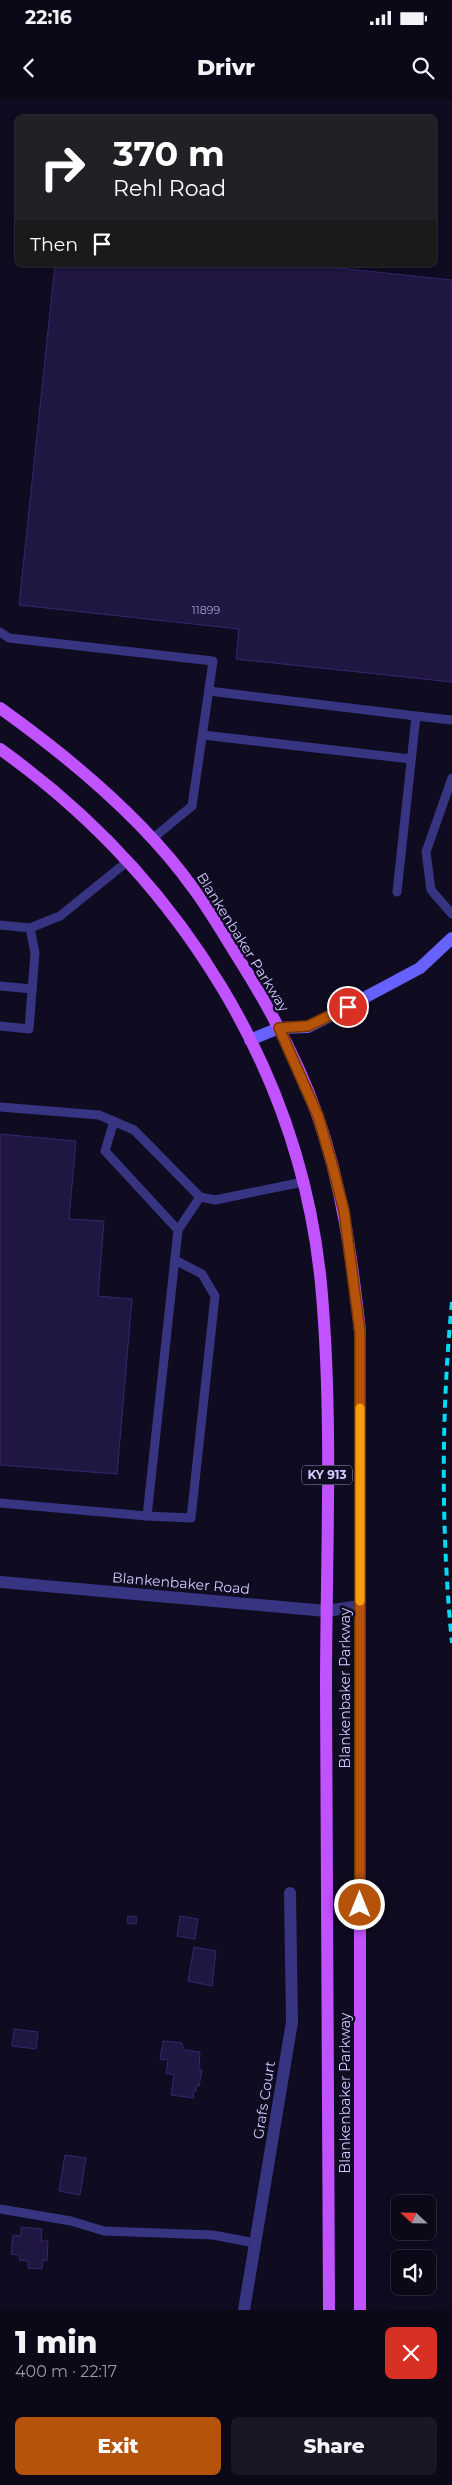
<!DOCTYPE html>
<meta charset="utf-8">
<style>
:root{--surface:#0b0818;--page:#191625;--text:#f1f3f6;--muted:#9a9aa2;--line:#2b2937;--accent:#b45309}
body{margin:0;font-family:Montserrat,sans-serif;background:var(--page);color:var(--text);height:100vh;display:flex;flex-direction:column;font-size:19px;white-space:nowrap}
*{box-sizing:border-box;margin:0}
p{font-size:16px;color:var(--muted)}
.icon{flex:none;width:28px;height:28px;fill:none;stroke:currentColor;stroke-width:2;stroke-linecap:round;stroke-linejoin:round}
.map{position:relative;height:2210px;overflow:hidden}
.details{display:flex;flex-direction:column;background:var(--surface);flex:1}
.details>*{flex:none}
.hud{position:absolute;left:15px;top:15px;width:422px;height:152px;border-radius:8px;box-shadow:0 2px 8px #0003,0 0 0 1px var(--line);background:#202124;color:#fff;overflow:hidden}
.needle{width:32px;rotate:292deg}
.tools{position:absolute;left:391px;top:2095px;display:grid;gap:10px}
.tools a{display:grid;place-items:center;width:45px;height:45px;border-radius:8px;background:var(--surface);box-shadow:0 2px 8px #0003,0 0 0 1px var(--line);font-size:25px}
.pin{position:absolute;display:grid;place-items:center;width:42px;height:42px;color:#fff;margin:-21px;border:2px solid #fff;border-radius:50%;box-shadow:0 1px 5px #0007}
.me{position:absolute;width:55px;margin:-28px;rotate:0deg;stroke-linejoin:round;filter:drop-shadow(0 0 4px #0008)}
.turn{display:flex;align-items:center;gap:18px;height:105px;padding:0 15px;font-size:22px}
.turn .icon{width:65px;height:65px;stroke-width:2.5}
.turn b{display:block;font-size:35px;line-height:42px}
.then{display:flex;align-items:center;height:48px;padding:0 15px;background:#0003;gap:10px;font-size:19px}
.round{display:grid;place-items:center;flex:none;width:52px;height:52px;border-radius:8px;background:var(--page)}
.headline{display:flex;align-items:center;justify-content:space-between;height:85px;padding:0 15px}
h1{font-size:30px;font-weight:800;line-height:38px}
.button{display:flex;gap:10px;margin-top:auto;padding:10px 15px}
.button a{flex:1;height:58px;border-radius:8px;background:var(--accent);color:#fff;font-size:20px;font-weight:800;line-height:58px;text-align:center}
.button a+a{background:var(--page);color:var(--text)}
.status{display:flex;justify-content:space-between;align-items:center;height:35px;padding:0 25px;background:var(--surface);direction:ltr}
.status svg{height:14px;fill:currentColor}
header{display:flex;justify-content:space-between;align-items:center;height:65px;padding:0 15px;background:var(--surface);font-size:22px;font-weight:800}
.map>svg:first-child{display:block}
.building{fill:#201642;stroke:#362770}
.lines{fill:none;stroke-linecap:round;stroke-linejoin:round}
.lane{stroke:#373482;stroke-width:9}
.street{stroke:#373482;stroke-width:12}
.secondary{stroke:#6762ff;stroke-width:12}
.primary{stroke:#c052ff;stroke-width:12}
.rail{stroke:#00dbf6;stroke-width:4;stroke-dasharray:8 6;stroke-linecap:butt}
.route-casing{stroke:#753606;stroke-width:12}
.route{stroke:#b45309;stroke-width:9}
.slow{stroke:#f59e0b;stroke-width:9}
.labels{text-anchor:middle;stroke-width:5;stroke-linejoin:round;paint-order:stroke}
.number-label{font-size:11px;fill:#a59ed0}
.shield{fill:#0f0b20;stroke:#9791bc;stroke-width:1}
.shield-label{font-size:12px;font-weight:bold;fill:#d1cbff}
.street-label{font-size:14px;fill:#d1cbff;stroke:#0f0b20}
</style>
<div class="status"><b>22:16</b><svg viewBox="0 0 49 12"><path d="M0 12V9h3v3zM5 12V6h3v6zM10 12V3h3v9zM15 12V0h3v12zM26 1h20v11H26zM47 4h2v5h-2z"/></svg></div>
<header><svg class="icon" aria-label="back" viewBox="0 0 24 24"><path d="M15 5l-7 7 7 7"/></svg>Drivr<svg class="icon" aria-label="search" viewBox="0 0 24 24"><circle cx="10" cy="10" r="6"/><path d="M15 15l6 6"/></svg></header>
<div class="map">
<svg width="452" height="2210" viewBox="0 0 452 2210">
<rect width="100%" height="100%" fill="#0f0b20"/>
<g class="building">
<path d="M 55,165 L 310,165 L 452,180 L 452,582 L 236,559 L 239,529 L 19,505 Z"/>
<path d="M 0,1034 L 76,1041 L 69,1119 L 104,1121 L 98,1196 L 132,1199 L 117,1374 L 0,1365 Z"/>
<path d="M 128,1816 L 137,1817 L 136,1824 L 127,1823 Z"/>
<path d="M 180,1816 L 198,1819 L 195,1839 L 177,1836 Z"/>
<path d="M 194,1847 L 216,1851 L 212,1886 L 188,1881 Z"/>
<path d="M 14,1929 L 38,1932 L 36,1949 L 12,1946 Z"/>
<path d="M 163,1941 L 182,1943 L 184,1950 L 200,1952 L 199,1969 L 202,1970 L 199,1986 L 196,1986 L 196,1991 L 194,1990 L 193,1998 L 171,1995 L 174,1975 L 166,1973 L 168,1960 L 160,1959 Z"/>
<path d="M 65,2055 L 86,2058 L 80,2095 L 59,2091 Z"/>
<path d="M 21,2127 L 42,2129 L 41,2141 L 48,2141 L 47,2161 L 43,2160 L 42,2169 L 28,2168 L 28,2161 L 19,2160 L 20,2155 L 11,2154 L 13,2135 L 21,2136 Z"/>
</g>
<g class="lines">
<g class="lane">
<path d="M 0,532 L 9,538 L 213,561 L 192,706 L 152,739"/>
<path d="M 209,591 L 416,616"/>
<path d="M 203,635 L 411,659"/>
<path d="M 452,678 L 426,752 L 431,790 L 452,814"/>
<path d="M 397,792 L 416,616 L 452,620"/>
<path d="M 0,825 L 30,828 L 60,816 L 128,761"/>
<path d="M 0,886 L 32,889"/>
<path d="M 0,926 L 29,929 L 35,853 L 30,828"/>
<path d="M 0,1007 L 99,1015 L 134,1030 L 200,1097 L 215,1100 L 303,1082"/>
<path d="M 178,1130 L 200,1097"/>
<path d="M 0,1403 L 147,1416 L 178,1130 L 105,1051 L 114,1021"/>
<path d="M 147,1416 L 191,1418 L 215,1196 L 202,1174 L 175,1160"/>
<path d="M 0,2109 L 71,2121 L 104,2131 L 213,2135 L 255,2143"/>
</g>
<g class="street">
<path d="M 0,1482 L 326,1511 L 360,1506"/>
<path d="M 244,2210 L 292,1922 L 290,1793"/>
</g>
<path class="secondary" d="M 250,940 L 279,928 L 308,927 L 332,915 L 420,868 L 452,838"/>
<g class="primary">
<path d="M 0,608 C 70,658 143,718 193,788 C 211,812 226,839 242,864 C 272,912 299,963 318,1017 C 342,1086 352,1159 360,1231 L 360,2210"/>
<path d="M 0,649 C 179,777 304,973 322,1195 C 333,1325 326,1458 326,1589 C 327,1796 328,2003 329,2210"/>
</g>
<path class="rail" d="M 452,1202 C 441,1313 441,1432 452,1543"/>
</g>
<g class="lines">
<defs>
<path id="route" d="M 348,907 L 308,926 L 279,928 L 318,1016 L 332,1064 L 344,1111 L 360,1232 L 360,1805"/>
</defs>
<use href="#route" class="route-casing"/>
<use href="#route" class="route"/>
<path class="slow" d="M 360,1501 L 360,1308"/>
</g>
<g class="labels">
<g class="number-label">
<text x="206" y="514">11899</text>
</g>
<rect class="shield" x="302" y="1365.5" width="50" height="19" rx="4"/>
<g class="shield-label">
<text x="327" y="1379">KY 913</text>
</g>
<g class="street-label">
<text transform="translate(243 842) rotate(58)" y="5">Blankenbaker Parkway</text>
<text transform="translate(181 1483) rotate(5)" y="5">Blankenbaker Road</text>
<text transform="translate(345 1588) rotate(-90)" y="5">Blankenbaker Parkway</text>
<text transform="translate(345 1993) rotate(-90)" y="5">Blankenbaker Parkway</text>
<text transform="translate(264 2000) rotate(-81)" y="5">Grafs Court</text>
</g>
</g>
</svg>
<div class="tools">
<a><svg class="needle" viewBox="-14 -14 28 28"><path d="M0-13l5 13h-10z" fill="#e53935"/><path d="M0 13l5-13h-10z" fill="#9a9aa2"/></svg></a>
<a><svg class="icon" aria-label="sound" viewBox="0 0 24 24"><path d="M4 9h4l5-4v14l-5-4H4zM17 9q2 3 0 6"/></svg></a>
</div>
<div class="pin" style="left:348px;top:907px;background:#d93025"><svg class="icon" aria-label="arrive" viewBox="0 0 24 24"><path d="M6 21V4h12l-3 4 3 4H6"/></svg></div>
<svg class="me" style="left:360px;top:1805px" viewBox="-20 -20 40 40"><circle r="17" fill="#b45309" stroke="#fff" stroke-width="3"/><path d="M0-11L8 9 0 5-8 9z" fill="#fff"/></svg>
<div class="hud">
<div class="turn"><svg class="icon" aria-label="right" viewBox="0 0 24 24"><path d="M7 20v-9h11M14 6l5 5-5 5"/></svg><div><b>370 m</b>Rehl Road</div></div>
<div class="then">Then<svg class="icon" aria-label="arrive" viewBox="0 0 24 24"><path d="M6 21V4h12l-3 4 3 4H6"/></svg></div>
</div>
</div>
<section class="details">
<div class="headline"><div><h1>1 min</h1><p>400 m · 22:17</p></div><a class="round" style="background:#d93025;color:#fff"><svg class="icon" aria-label="close" viewBox="0 0 24 24"><path d="M6 6l12 12M18 6L6 18"/></svg></a></div>
<div class="button"><a>Exit</a><a>Share</a></div>
</section>
